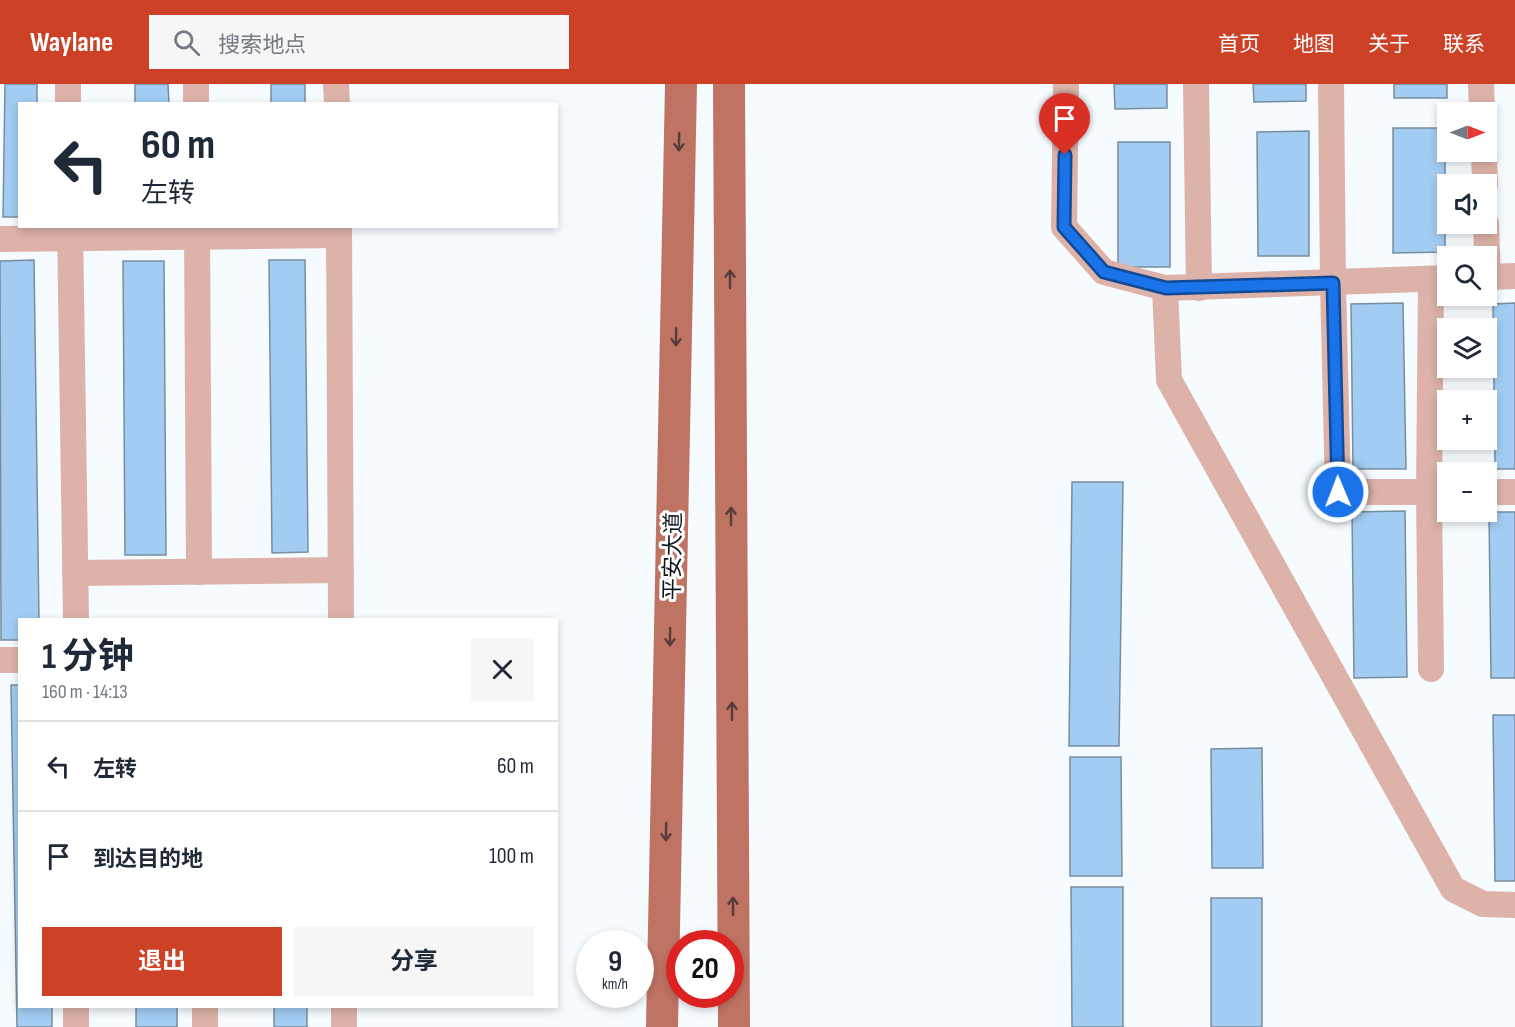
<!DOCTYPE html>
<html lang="zh">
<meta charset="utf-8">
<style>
:root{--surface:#fff;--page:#f6f6f7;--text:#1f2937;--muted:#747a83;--line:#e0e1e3;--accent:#cd4227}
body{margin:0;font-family:"Sofia Sans Condensed","Noto Sans SC",sans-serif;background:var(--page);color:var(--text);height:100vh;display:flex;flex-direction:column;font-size:22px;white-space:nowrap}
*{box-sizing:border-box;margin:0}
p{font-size:20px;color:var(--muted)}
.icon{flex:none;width:33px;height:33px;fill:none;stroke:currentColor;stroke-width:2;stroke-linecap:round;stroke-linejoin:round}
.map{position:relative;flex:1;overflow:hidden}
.side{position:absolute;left:18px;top:534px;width:540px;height:390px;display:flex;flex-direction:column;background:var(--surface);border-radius:0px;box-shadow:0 3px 9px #0003}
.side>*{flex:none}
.banner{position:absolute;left:18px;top:18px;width:540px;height:126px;border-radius:0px;box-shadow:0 3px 9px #0003;background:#fff;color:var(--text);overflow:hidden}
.needle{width:39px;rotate:90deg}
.buttons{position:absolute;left:1437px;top:18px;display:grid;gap:12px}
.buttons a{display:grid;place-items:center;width:60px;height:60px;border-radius:0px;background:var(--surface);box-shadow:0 3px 9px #0003;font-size:30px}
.speed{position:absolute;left:576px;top:846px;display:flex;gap:12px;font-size:30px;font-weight:700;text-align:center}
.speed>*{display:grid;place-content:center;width:78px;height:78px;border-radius:50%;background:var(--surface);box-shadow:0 3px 9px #0003;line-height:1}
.speed small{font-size:15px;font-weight:400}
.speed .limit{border:9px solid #d22;background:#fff;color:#111}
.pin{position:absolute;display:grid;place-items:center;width:51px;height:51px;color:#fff;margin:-62px -26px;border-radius:50% 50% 50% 0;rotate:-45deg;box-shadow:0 0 6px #0007}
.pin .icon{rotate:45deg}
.me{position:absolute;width:66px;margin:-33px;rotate:359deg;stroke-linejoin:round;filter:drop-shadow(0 0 4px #0008)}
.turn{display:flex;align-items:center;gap:21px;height:126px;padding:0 24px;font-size:27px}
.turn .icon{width:78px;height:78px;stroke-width:2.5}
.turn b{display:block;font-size:42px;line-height:51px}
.round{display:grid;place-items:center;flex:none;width:63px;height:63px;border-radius:0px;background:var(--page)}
.overview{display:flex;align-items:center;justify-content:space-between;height:102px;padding:0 24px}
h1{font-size:36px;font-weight:700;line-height:45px}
.primary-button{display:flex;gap:12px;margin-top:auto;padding:12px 24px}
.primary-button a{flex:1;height:69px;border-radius:0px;background:var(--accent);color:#fff;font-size:24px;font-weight:700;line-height:69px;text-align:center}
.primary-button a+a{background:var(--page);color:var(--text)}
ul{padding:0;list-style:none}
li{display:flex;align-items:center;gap:18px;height:90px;padding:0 24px;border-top:2px solid var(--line)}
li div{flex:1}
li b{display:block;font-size:22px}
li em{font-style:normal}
header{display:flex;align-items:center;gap:36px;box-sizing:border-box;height:84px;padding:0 30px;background:var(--accent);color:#fff}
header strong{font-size:28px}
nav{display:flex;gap:33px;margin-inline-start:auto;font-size:21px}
.search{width:420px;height:54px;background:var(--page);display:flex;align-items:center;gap:15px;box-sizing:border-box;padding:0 21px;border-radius:0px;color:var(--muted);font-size:22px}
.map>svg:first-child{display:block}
.building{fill:#a2ccf2;stroke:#788d9f;stroke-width:1.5}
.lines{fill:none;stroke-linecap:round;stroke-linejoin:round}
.minor{stroke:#ddb2a8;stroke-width:26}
.major{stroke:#bf7363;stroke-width:32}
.oneway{stroke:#563c3a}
.route-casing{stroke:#114b97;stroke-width:15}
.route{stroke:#1a73e8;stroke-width:10}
.labels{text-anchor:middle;stroke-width:6;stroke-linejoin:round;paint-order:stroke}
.street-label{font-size:22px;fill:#10171e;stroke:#fff}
</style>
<header>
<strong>Waylane</strong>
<div class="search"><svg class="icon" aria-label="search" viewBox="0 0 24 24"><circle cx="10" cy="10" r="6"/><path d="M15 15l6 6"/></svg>搜索地点</div>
<nav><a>首页</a><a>地图</a><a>关于</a><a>联系</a></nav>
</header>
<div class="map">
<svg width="1515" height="943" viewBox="0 0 1515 943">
<rect width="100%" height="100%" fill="#f6fbff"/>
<g class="building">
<path d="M 5,0 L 37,0 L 37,20 L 20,20 L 20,133 L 3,133 Z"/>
<path d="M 135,0 L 168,0 L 169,20 L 135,20 Z"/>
<rect x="271" y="0" width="34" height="20"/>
<path d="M 1114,0 L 1167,0 L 1167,24 L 1115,25 Z"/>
<path d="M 1253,0 L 1306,0 L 1306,17 L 1254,18 Z"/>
<rect x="1394" y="0" width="53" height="14"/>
<path d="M 1393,44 L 1445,44 L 1445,168 L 1393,169 Z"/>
<path d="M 1309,47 L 1309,172 L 1258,172 L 1257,48 Z"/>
<rect x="1118" y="58" width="52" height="125"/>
<path d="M 34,176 L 39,536 L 20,536 L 20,556 L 1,556 L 0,177 Z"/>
<path d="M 269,176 L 305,176 L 308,468 L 272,469 Z"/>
<path d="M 123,177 L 164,177 L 166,471 L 125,471 Z"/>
<path d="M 1403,219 L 1406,385 L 1353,385 L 1351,220 Z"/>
<path d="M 1515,219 L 1515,385 L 1495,385 L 1493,220 Z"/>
<path d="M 1072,398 L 1123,398 L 1119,662 L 1069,662 Z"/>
<path d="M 1405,427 L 1407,593 L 1354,594 L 1352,428 Z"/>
<path d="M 1489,428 L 1515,428 L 1515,594 L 1491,594 Z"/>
<path d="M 11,601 L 20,601 L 20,922 L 52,922 L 52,943 L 17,943 Z"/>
<path d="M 1493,631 L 1515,631 L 1515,797 L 1495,797 Z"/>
<path d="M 1262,664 L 1263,784 L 1212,784 L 1211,665 Z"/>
<path d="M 1070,673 L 1121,673 L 1122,792 L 1070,792 Z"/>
<path d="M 1071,803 L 1123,803 L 1123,943 L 1072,943 Z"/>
<rect x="1211" y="814" width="51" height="129"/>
<rect x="136" y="922" width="41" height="21"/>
<rect x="274" y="922" width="33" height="21"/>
</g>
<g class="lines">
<g class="minor">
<path d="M 68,0 L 68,20"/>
<path d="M 196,0 L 196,20"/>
<path d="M 336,0 L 337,20"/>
<path d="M 1066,0 L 1064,143 L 1104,188 L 1165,204 L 1448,194"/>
<path d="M 1196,0 L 1199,204"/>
<path d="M 1331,0 L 1333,199 L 1338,408 L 1448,408"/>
<path d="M 1481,0 L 1482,28"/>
<path d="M 1484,68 L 1485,100"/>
<path d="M 1486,140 L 1488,193"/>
<path d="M 70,142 L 76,536"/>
<path d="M 197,142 L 199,488"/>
<path d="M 339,142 L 341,536"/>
<path d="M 0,155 L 339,151"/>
<path d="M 1486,193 L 1515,192"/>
<path d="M 1431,195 L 1429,408 L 1431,585"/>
<path d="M 1165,204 L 1169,296 L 1453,805 L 1483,820 L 1515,821"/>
<path d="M 1486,408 L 1515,408"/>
<path d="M 75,489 L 341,486"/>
<path d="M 0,576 L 20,576"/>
<path d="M 344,922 L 344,943"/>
<path d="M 76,943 L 76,922"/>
<path d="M 205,943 L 205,922"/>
</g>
<g class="major">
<path d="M 729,0 L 734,943"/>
<path d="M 662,943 L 681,0"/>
</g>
</g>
<defs><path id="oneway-shaft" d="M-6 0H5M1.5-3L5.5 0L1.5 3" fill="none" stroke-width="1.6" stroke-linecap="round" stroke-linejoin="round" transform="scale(1.5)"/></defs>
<g class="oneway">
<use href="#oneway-shaft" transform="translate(679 58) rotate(91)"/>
<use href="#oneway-shaft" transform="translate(730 195) rotate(-90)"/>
<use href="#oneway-shaft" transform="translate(676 253) rotate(91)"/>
<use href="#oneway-shaft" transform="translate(731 432) rotate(-90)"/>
<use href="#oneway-shaft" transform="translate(670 553) rotate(91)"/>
<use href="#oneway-shaft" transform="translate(732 627) rotate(-90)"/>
<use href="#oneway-shaft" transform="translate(666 748) rotate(91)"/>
<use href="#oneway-shaft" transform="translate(733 822) rotate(-90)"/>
</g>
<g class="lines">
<defs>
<path id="route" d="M 1065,71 L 1064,143 L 1104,188 L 1166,204 L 1333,199 L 1338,408"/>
</defs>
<use href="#route" class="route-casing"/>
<use href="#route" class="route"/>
</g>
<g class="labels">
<g class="street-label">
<text transform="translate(672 472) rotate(-89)" y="8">平安大道</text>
</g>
</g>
</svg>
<div class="buttons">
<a><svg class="needle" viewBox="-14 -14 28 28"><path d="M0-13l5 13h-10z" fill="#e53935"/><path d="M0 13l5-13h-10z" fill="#747a83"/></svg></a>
<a><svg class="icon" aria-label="sound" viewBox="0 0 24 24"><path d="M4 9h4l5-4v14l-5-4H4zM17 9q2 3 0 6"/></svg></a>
<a><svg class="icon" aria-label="search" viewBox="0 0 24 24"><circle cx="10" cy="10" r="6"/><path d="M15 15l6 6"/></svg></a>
<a><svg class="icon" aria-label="layers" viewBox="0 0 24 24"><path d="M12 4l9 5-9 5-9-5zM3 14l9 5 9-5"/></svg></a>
<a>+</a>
<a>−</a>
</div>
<div class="speed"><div>9<small>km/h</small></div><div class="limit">20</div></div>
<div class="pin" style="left:1065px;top:71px;background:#d93025"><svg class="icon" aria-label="arrive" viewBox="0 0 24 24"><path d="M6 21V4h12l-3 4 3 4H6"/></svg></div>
<svg class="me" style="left:1338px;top:408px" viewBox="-20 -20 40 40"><circle r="17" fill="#1a73e8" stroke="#fff" stroke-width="3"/><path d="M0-11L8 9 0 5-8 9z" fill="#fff"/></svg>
<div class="banner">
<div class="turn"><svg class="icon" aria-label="left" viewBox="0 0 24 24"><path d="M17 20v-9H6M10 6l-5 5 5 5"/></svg><div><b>60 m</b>左转</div></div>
</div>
<section class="side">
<div class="overview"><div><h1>1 分钟</h1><p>160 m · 14:13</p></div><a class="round"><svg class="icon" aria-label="close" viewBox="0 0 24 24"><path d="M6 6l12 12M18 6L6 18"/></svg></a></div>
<ul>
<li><svg class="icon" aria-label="left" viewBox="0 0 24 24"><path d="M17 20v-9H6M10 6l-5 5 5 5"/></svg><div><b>左转</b></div><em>60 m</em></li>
<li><svg class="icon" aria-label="arrive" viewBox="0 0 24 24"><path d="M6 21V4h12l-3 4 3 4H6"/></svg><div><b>到达目的地</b></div><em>100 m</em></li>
</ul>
<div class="primary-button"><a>退出</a><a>分享</a></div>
</section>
</div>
